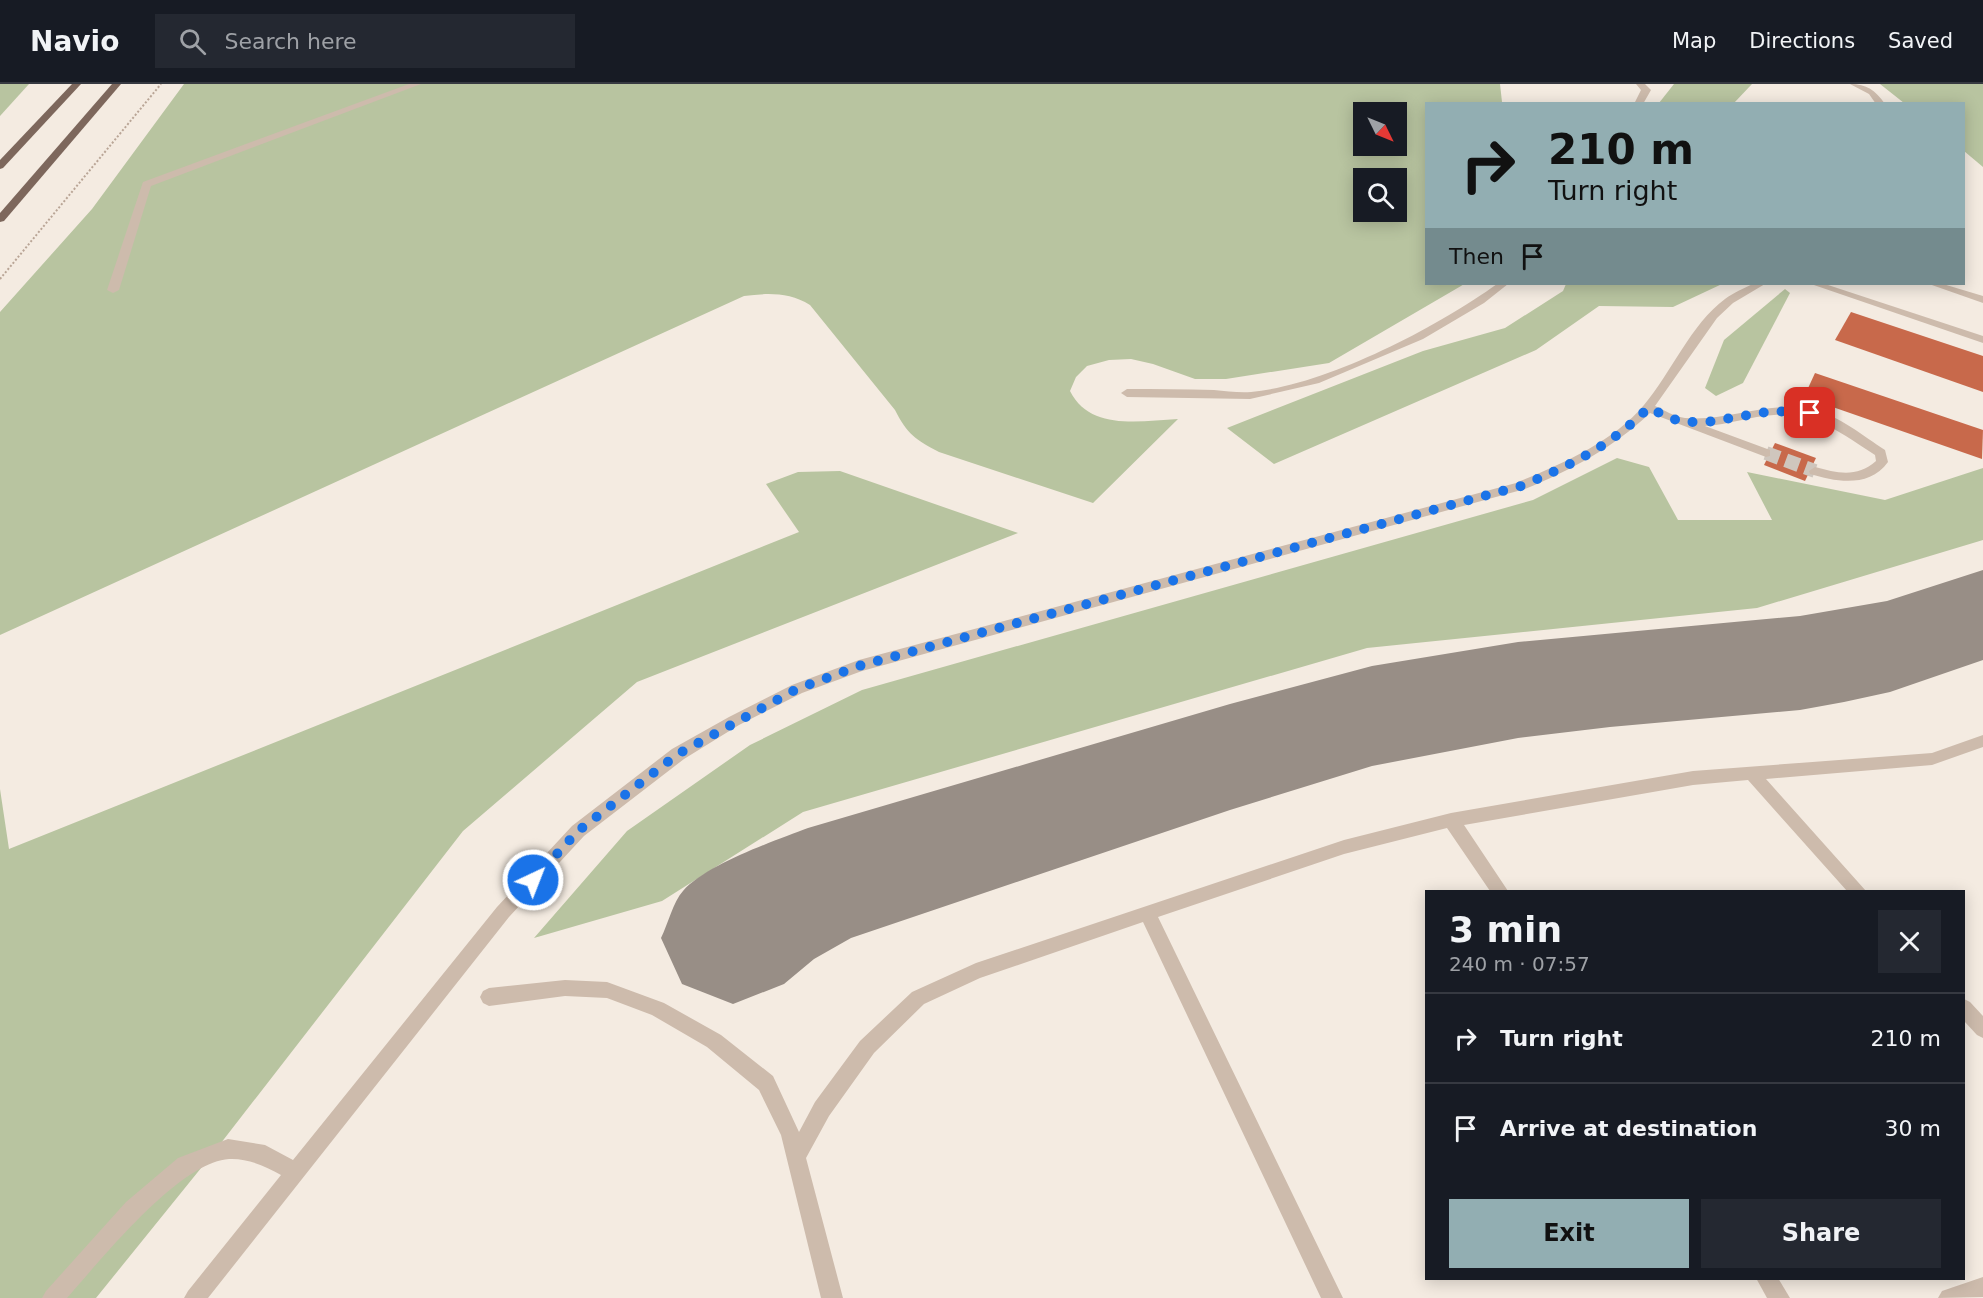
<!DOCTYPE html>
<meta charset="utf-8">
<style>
:root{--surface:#171b24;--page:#242831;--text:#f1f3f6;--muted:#9ea1a6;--line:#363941;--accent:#92aeb2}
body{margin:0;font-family:"DejaVu Sans",sans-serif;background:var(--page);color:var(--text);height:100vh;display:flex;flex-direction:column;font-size:22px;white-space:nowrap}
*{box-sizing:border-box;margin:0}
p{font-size:20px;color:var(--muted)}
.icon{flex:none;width:33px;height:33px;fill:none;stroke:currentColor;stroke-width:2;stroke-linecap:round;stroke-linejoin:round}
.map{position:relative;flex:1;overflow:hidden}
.side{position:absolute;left:1425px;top:806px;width:540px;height:390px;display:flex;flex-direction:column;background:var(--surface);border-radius:0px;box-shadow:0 3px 15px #0003}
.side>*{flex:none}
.guide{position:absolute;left:1425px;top:18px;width:540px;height:183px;border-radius:0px;box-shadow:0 3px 15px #0003;background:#92aeb2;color:#111;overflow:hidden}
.needle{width:39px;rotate:133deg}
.fabs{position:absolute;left:1353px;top:18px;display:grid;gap:12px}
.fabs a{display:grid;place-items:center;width:54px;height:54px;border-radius:0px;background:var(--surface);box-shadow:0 3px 15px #0003;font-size:30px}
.pin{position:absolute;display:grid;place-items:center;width:51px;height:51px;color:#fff;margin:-26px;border-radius:12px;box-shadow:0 3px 9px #0006}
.me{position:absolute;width:66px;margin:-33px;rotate:43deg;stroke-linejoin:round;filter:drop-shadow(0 0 4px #0008)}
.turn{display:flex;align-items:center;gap:21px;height:126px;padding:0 24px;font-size:27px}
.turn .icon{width:78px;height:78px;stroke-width:2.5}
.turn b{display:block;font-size:42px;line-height:51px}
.then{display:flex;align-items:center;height:57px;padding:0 24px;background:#0003;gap:12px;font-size:22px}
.round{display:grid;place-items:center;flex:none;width:63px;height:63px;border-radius:0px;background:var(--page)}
.overview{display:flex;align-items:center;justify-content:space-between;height:102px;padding:0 24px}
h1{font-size:36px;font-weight:700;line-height:45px}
.cta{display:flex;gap:12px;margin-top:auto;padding:12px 24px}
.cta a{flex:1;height:69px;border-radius:0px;background:var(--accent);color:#111;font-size:24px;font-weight:700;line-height:69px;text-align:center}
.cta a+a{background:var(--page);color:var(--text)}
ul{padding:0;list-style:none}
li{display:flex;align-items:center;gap:18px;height:90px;padding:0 24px;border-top:2px solid var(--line)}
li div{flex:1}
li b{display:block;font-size:22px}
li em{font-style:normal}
header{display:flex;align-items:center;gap:36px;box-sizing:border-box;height:84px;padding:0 30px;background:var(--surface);border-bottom:2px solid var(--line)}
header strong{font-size:28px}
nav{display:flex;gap:33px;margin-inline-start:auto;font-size:21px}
.search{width:420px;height:54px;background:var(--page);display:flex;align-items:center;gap:15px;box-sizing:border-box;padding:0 21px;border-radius:0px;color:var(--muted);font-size:22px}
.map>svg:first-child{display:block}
.green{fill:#b8c4a0;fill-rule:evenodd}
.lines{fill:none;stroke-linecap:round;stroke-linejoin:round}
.taxiway{fill:#988e86;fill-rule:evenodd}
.building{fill:#c8694b}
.minor-tunnel{stroke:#cfc6bd;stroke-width:14;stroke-dasharray:14 7;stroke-linecap:butt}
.path{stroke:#b9a596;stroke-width:2;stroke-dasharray:2 2;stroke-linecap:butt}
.minor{fill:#cdbbac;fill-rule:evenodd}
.major{fill:#7d675c;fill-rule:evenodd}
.route{stroke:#1a73e8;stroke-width:10;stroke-dasharray:0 18}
</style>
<header>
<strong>Navio</strong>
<div class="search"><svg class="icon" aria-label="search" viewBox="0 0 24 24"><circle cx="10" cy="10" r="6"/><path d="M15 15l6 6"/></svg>Search here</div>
<nav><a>Map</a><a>Directions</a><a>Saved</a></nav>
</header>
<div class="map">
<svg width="1983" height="1214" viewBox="0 0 1983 1214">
<rect width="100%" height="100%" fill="#f4ebe1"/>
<g class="green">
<path d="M 0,0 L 29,0 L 0,32 Z"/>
<path d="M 184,0 L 1500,0 L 1502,18 L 1509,19 L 1426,20 L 1426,200 L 1464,200 L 1461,202 L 1329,279 L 1226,295 L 1195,295 L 1153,280 L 1131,275 L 1109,276 L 1087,282 L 1076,293 L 1070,307 C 1090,347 1140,337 1178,335 L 1093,419 L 939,368 C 916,356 907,350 895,326 L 810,221 C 789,208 767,209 744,212 L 0,551 L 0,228 L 92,125 ZM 1364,28 L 1396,28 L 1396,62 L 1364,62 ZM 1364,94 L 1396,94 L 1396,128 L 1364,128 Z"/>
<path d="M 1674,0 L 1752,0 L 1734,19 L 1659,19 Z"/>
<path d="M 1880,0 L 1983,0 L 1983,83 L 1964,67 L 1964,20 L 1904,19 Z"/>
<path d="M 1566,200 L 1722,200 L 1673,223 L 1599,222 L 1536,266 L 1274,380 L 1227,344 L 1423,267 L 1505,244 L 1563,207 Z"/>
<path d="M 1785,205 L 1790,209 L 1743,299 L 1716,312 L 1705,304 L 1724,256 Z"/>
<path d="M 1617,374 L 1649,383 L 1678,436 L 1772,436 L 1747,388 L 1885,416 L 1983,384 L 1983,456 L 1757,524 L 1367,564 L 803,728 L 662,817 L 534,854 L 627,747 L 750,661 L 862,606 L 1533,416 Z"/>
<path d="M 840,387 L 1018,449 L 637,598 L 463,747 L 214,1068 L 96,1214 L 0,1214 L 0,705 L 9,765 L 799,448 L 766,400 L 798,388 Z"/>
</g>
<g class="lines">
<path class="taxiway" d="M 1983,486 L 1983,576 L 1890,608 L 1844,618 L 1800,626 L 1610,643 L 1518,654 L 1372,682 L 1230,726 L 851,854 L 814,875 L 784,900 L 733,920 L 682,900 L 661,854 C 668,840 673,818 683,807 C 707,780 774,757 808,744 L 1230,620 L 1372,582 L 1518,558 L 1800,532 L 1887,517 Z"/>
</g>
<g class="building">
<path d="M 1851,228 L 1983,272 L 1983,308 L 1835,256 Z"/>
<path d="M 1815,289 L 1983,346 L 1982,375 L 1804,313 Z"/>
<path d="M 1775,359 L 1816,374 L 1805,397 L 1764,381 Z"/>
</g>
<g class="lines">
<path class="minor-tunnel" d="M 1766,369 L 1815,387"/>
<path class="path" d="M 0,195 L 161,0"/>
<g class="minor">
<path d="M 409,0 L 421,0 L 151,102 L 119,206 L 113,209 L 107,206 L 143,98 Z"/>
<path d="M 1636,0 L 1645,0 L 1651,6 L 1643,20 L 1634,20 L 1641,6 Z"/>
<path d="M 1850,0 C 1867,0 1875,6 1885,20 L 1876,20 L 1869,10 Z"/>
<path d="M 1497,200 L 1508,200 L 1484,219 L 1423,255 L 1319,299 L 1250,315 L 1127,313 L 1121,309 L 1127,305 C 1156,305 1185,305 1214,306 C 1226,307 1239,309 1251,308 C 1326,301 1436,244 1497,200 Z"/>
<path d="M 1753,200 L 1765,200 L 1733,219 L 1717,234 L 1655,322 C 1664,326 1675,333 1685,334 C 1728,338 1771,315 1813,326 C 1840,332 1863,352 1885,366 L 1888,378 C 1869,404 1837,398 1810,390 L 1809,387 L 1815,383 C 1837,389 1857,394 1876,377 L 1875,371 C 1841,349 1816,329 1774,331 C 1751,332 1728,341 1705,342 L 1770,366 L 1770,372 L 1766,373 L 1650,329 C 1613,364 1571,386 1525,405 L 862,587 L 802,609 L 739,641 L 684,675 L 584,752 L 509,833 L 208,1214 L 184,1214 L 188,1207 L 281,1091 C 265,1082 247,1074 229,1075 C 179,1078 100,1177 67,1214 L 42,1214 L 46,1207 L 126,1118 L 178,1074 L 228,1055 L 265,1061 L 293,1076 L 497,823 L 572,742 L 672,665 L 729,633 L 792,601 L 859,576 L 1516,399 C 1561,380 1612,359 1644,321 C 1671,289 1691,240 1725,215 C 1733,209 1744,204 1753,200 Z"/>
<path d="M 1811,200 L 1825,200 L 1983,252 L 1983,259 Z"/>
<path d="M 1929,200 L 1943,200 L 1983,212 L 1983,219 Z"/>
<path d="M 1983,651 L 1983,663 L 1932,681 L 1766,695 L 1866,807 L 1847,807 L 1748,696 L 1693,701 L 1464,741 L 1508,807 L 1490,807 L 1447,744 L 1344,770 L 1158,833 L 1343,1214 L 1321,1214 L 1143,838 L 980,894 L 924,920 L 874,969 L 829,1032 L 806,1074 L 843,1214 L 821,1214 L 781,1051 L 759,1006 L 707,963 L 652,931 L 607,914 L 565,912 L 489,922 L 483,919 L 480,913 L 483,907 L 489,904 L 565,896 L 607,898 L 664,919 L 721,951 L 773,992 L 799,1048 L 815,1018 L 860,957 L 912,908 L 976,879 L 1344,756 L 1451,729 L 1693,687 L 1932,669 Z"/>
<path d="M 1964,915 L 1970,918 L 1983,932 L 1983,954 L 1977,951 L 1964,937 Z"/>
<path d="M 1983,1193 L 1983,1213 L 1938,1214 L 1942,1207 Z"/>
<path d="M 1756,1194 L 1778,1194 L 1790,1214 L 1767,1214 Z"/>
</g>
<g class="major">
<path d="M 72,0 L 81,0 L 3,84 L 0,85 L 0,76 Z"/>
<path d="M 112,0 L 121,0 L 4,137 L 0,138 L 0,129 Z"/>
</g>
</g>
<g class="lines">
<path class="route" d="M 533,796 L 578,747 L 678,670 L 797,605 L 859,582 L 1521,402 C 1569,382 1611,362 1648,324 L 1681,338 L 1708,338 L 1773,327 L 1810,329"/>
</g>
</svg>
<div class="fabs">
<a><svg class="needle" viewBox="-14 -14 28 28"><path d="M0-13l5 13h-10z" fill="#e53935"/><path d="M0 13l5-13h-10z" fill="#9ea1a6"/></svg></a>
<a><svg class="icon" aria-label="search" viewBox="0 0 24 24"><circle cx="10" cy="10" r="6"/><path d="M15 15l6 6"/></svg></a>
</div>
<div class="pin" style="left:1810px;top:329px;background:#d93025"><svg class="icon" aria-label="arrive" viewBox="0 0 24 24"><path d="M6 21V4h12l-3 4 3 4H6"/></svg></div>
<svg class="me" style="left:533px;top:796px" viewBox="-20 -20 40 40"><circle r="17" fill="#1a73e8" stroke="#fff" stroke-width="3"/><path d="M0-11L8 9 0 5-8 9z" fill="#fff"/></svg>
<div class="guide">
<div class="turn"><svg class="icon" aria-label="right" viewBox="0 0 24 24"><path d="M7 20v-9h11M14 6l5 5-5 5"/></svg><div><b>210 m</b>Turn right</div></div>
<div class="then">Then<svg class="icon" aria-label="arrive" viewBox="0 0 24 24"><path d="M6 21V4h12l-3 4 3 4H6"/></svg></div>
</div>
<section class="side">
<div class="overview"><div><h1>3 min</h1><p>240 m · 07:57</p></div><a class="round"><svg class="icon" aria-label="close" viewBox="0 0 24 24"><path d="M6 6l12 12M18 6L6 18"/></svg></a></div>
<ul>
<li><svg class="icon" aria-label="right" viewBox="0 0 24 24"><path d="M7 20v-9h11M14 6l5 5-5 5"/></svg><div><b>Turn right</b></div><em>210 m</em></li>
<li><svg class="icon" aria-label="arrive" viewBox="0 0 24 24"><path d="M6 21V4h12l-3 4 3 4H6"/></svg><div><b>Arrive at destination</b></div><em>30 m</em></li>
</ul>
<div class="cta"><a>Exit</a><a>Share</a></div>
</section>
</div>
